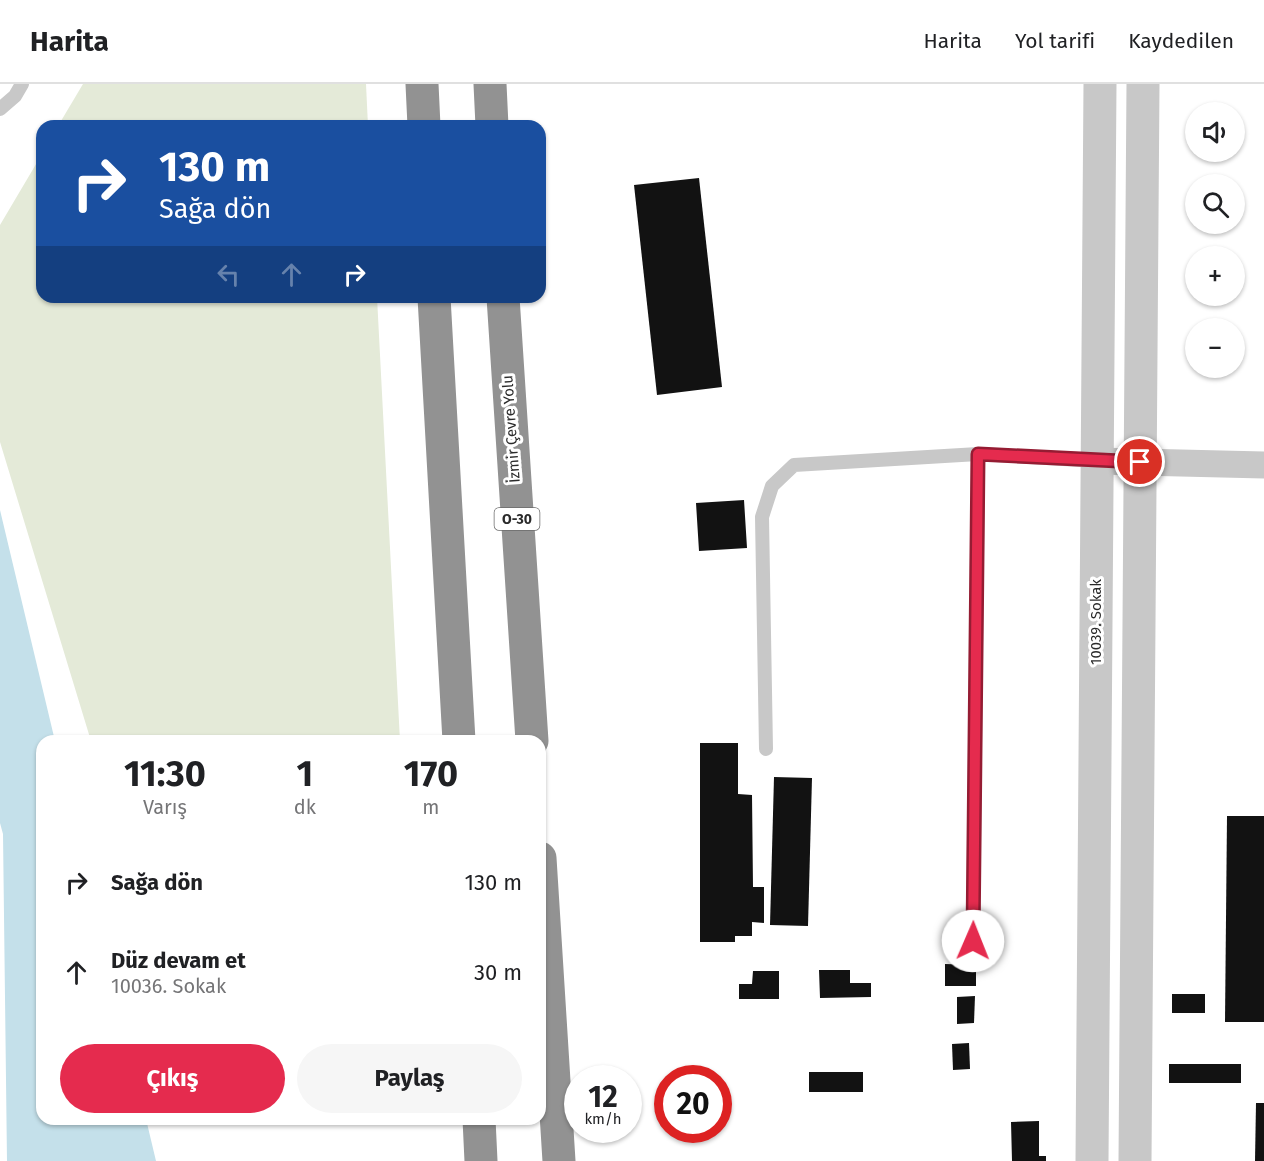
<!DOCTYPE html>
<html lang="tr">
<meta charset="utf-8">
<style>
:root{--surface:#fff;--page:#f6f6f6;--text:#202124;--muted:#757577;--line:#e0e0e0;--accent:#e52b4e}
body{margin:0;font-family:"Fira Sans",sans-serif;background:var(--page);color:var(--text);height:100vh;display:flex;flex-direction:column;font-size:22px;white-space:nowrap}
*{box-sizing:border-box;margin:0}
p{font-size:20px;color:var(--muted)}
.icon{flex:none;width:33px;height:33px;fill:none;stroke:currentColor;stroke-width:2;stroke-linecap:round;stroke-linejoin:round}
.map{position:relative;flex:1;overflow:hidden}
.drawer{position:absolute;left:36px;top:651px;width:510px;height:390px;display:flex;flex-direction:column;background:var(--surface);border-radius:18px;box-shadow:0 2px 4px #0004}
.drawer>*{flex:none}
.guide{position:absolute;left:36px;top:36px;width:510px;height:183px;border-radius:18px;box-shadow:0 2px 4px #0004;background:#1a4fa0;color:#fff;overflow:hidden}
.fabs{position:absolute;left:1185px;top:18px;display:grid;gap:12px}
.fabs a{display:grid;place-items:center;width:60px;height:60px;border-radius:50%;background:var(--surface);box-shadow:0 2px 4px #0004;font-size:30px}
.speed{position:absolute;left:564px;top:981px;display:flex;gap:12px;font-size:30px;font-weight:700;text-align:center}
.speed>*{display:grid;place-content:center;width:78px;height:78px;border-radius:50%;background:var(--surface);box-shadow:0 2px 4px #0004;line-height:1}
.speed small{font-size:15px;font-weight:400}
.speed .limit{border:9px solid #d22;background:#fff;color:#111}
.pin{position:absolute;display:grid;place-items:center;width:51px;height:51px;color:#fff;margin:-26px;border:3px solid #fff;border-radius:50%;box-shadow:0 2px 6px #0007}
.me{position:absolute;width:66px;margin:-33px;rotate:1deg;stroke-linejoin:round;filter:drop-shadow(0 0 4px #0008)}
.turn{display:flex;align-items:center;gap:21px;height:126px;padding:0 24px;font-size:27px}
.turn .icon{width:78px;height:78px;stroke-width:2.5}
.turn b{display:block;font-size:42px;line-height:51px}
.lanes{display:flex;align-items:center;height:57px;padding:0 24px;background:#0003;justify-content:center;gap:30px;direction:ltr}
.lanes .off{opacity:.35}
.eta{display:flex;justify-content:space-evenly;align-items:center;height:102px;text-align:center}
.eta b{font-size:36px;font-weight:700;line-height:42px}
.action{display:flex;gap:12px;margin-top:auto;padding:12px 24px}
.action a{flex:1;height:69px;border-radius:36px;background:var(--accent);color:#fff;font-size:24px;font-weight:700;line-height:69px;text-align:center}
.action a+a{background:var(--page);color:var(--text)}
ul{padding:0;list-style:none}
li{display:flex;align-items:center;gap:18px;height:90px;padding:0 24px}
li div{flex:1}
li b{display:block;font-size:22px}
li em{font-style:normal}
header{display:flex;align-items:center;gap:36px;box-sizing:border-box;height:84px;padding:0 30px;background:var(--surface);border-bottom:2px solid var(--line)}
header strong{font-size:28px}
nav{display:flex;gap:33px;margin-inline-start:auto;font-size:21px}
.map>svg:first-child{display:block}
.green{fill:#e4ead8}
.water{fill:#c4e0ea}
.building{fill:#121212}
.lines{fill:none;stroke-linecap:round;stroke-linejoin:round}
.service{stroke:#c8c8c8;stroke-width:14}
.minor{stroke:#c8c8c8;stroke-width:27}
.tertiary{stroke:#c8c8c8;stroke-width:33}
.motorway{stroke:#929292;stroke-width:33}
.route-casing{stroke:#951c33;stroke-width:15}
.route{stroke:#e52b4e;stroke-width:10}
.labels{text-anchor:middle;stroke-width:6;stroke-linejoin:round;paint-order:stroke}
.shield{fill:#fff;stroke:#6b6b6b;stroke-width:1.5}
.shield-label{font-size:14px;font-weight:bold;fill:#2b2b2b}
.street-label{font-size:15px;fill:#2b2b2b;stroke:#fff}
</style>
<header>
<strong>Harita</strong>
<nav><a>Harita</a><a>Yol tarifi</a><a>Kaydedilen</a></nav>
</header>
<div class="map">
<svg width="1264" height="1077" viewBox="0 0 1264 1077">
<rect width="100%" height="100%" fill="#fff"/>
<g class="green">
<path d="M 83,0 L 366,0 L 368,42 L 58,42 Z"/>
<path d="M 42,70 L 42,213 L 377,213 L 400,657 L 91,657 L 0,358 L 0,141 Z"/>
</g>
<path class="water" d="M 0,426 L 55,657 L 42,657 L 42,1035 L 146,1035 L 156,1077 L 7,1077 L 3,750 L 0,739 Z"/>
<g class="building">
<path d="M 699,94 L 722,303 L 657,311 L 634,101 Z"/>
<path d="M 744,416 L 747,464 L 699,467 L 696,419 Z"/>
<path d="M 700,659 L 738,659 L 738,710 L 752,711 L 753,803 L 764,803 L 764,839 L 752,838 L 752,852 L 735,852 L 735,858 L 700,858 Z"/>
<path d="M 774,693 L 812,694 L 808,842 L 770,841 Z"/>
<path d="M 1227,732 L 1264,732 L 1264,938 L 1225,938 Z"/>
<path d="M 945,880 L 976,881 L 976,902 L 945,902 Z"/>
<path d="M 819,886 L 850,886 L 850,899 L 871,899 L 871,913 L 820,914 Z"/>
<path d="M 753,887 L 779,887 L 779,915 L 739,915 L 739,900 L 752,900 Z"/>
<rect x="1172" y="910" width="33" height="19"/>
<path d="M 975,912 L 974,939 L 957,940 L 957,913 Z"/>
<path d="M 969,959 L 970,985 L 953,986 L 952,960 Z"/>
<rect x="1169" y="980" width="72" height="19"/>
<rect x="809" y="988" width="54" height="20"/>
<path d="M 1256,1019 L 1264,1019 L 1264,1077 L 1255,1077 Z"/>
<path d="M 1039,1037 L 1039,1072 L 1046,1072 L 1046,1077 L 1012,1077 L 1011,1038 Z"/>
</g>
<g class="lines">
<g class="service">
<path d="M 0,25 L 15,12 L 22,0"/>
<path d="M 766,665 L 762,433 L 772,402 L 794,381 L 978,370 L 1097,377"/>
<path d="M 973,857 L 978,370"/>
</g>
<path class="minor" d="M 1097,377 L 1264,381"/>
<g class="tertiary">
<path d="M 1092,1077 L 1100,0"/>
<path d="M 1135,1077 L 1143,0"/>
</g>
<g class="motorway">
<path d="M 422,0 L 424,42"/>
<path d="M 490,0 L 492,42"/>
<path d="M 434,213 L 459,657"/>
<path d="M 503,213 L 532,657"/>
<path d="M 540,774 L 559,1077"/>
<path d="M 479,1035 L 481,1077"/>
</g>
</g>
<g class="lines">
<defs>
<path id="route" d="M 973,857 L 978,370 L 1140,378"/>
</defs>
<use href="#route" class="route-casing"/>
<use href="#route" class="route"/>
</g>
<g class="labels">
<rect class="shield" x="494.5" y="424" width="45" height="22" rx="4.5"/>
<g class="shield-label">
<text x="517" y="440">O-30</text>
</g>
<g class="street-label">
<text transform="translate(511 345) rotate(-94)" y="5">İzmir Çevre Yolu</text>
<text transform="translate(1096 538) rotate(-90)" y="5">10039. Sokak</text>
</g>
</g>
</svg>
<div class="fabs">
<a><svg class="icon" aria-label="sound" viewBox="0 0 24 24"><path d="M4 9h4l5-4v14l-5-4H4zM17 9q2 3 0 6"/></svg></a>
<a><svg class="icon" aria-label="search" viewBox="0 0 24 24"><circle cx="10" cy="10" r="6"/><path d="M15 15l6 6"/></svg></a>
<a>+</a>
<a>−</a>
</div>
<div class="speed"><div>12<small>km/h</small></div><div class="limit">20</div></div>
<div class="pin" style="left:1140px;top:378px;background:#d93025"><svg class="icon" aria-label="arrive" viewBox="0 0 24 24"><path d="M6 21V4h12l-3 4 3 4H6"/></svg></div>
<svg class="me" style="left:973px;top:857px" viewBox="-20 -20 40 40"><circle r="19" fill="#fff"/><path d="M0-13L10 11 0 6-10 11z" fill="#e52b4e"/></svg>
<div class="guide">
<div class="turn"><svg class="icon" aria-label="right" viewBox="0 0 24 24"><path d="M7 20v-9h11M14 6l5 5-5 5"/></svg><div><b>130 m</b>Sağa dön</div></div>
<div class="lanes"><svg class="icon off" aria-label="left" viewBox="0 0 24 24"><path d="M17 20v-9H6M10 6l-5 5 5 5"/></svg><svg class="icon off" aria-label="ahead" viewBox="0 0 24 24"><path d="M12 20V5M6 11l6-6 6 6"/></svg><svg class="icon" aria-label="right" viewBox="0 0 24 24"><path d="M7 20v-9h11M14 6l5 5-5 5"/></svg></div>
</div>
<section class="drawer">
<div class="eta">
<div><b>11:30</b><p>Varış</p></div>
<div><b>1</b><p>dk</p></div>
<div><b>170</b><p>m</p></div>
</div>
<ul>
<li><svg class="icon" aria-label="right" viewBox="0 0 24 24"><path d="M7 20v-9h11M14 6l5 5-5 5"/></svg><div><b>Sağa dön</b></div><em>130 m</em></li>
<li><svg class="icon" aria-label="ahead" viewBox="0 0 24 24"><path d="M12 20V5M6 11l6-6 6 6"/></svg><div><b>Düz devam et</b><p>10036. Sokak</p></div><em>30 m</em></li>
</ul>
<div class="action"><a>Çıkış</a><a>Paylaş</a></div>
</section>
</div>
